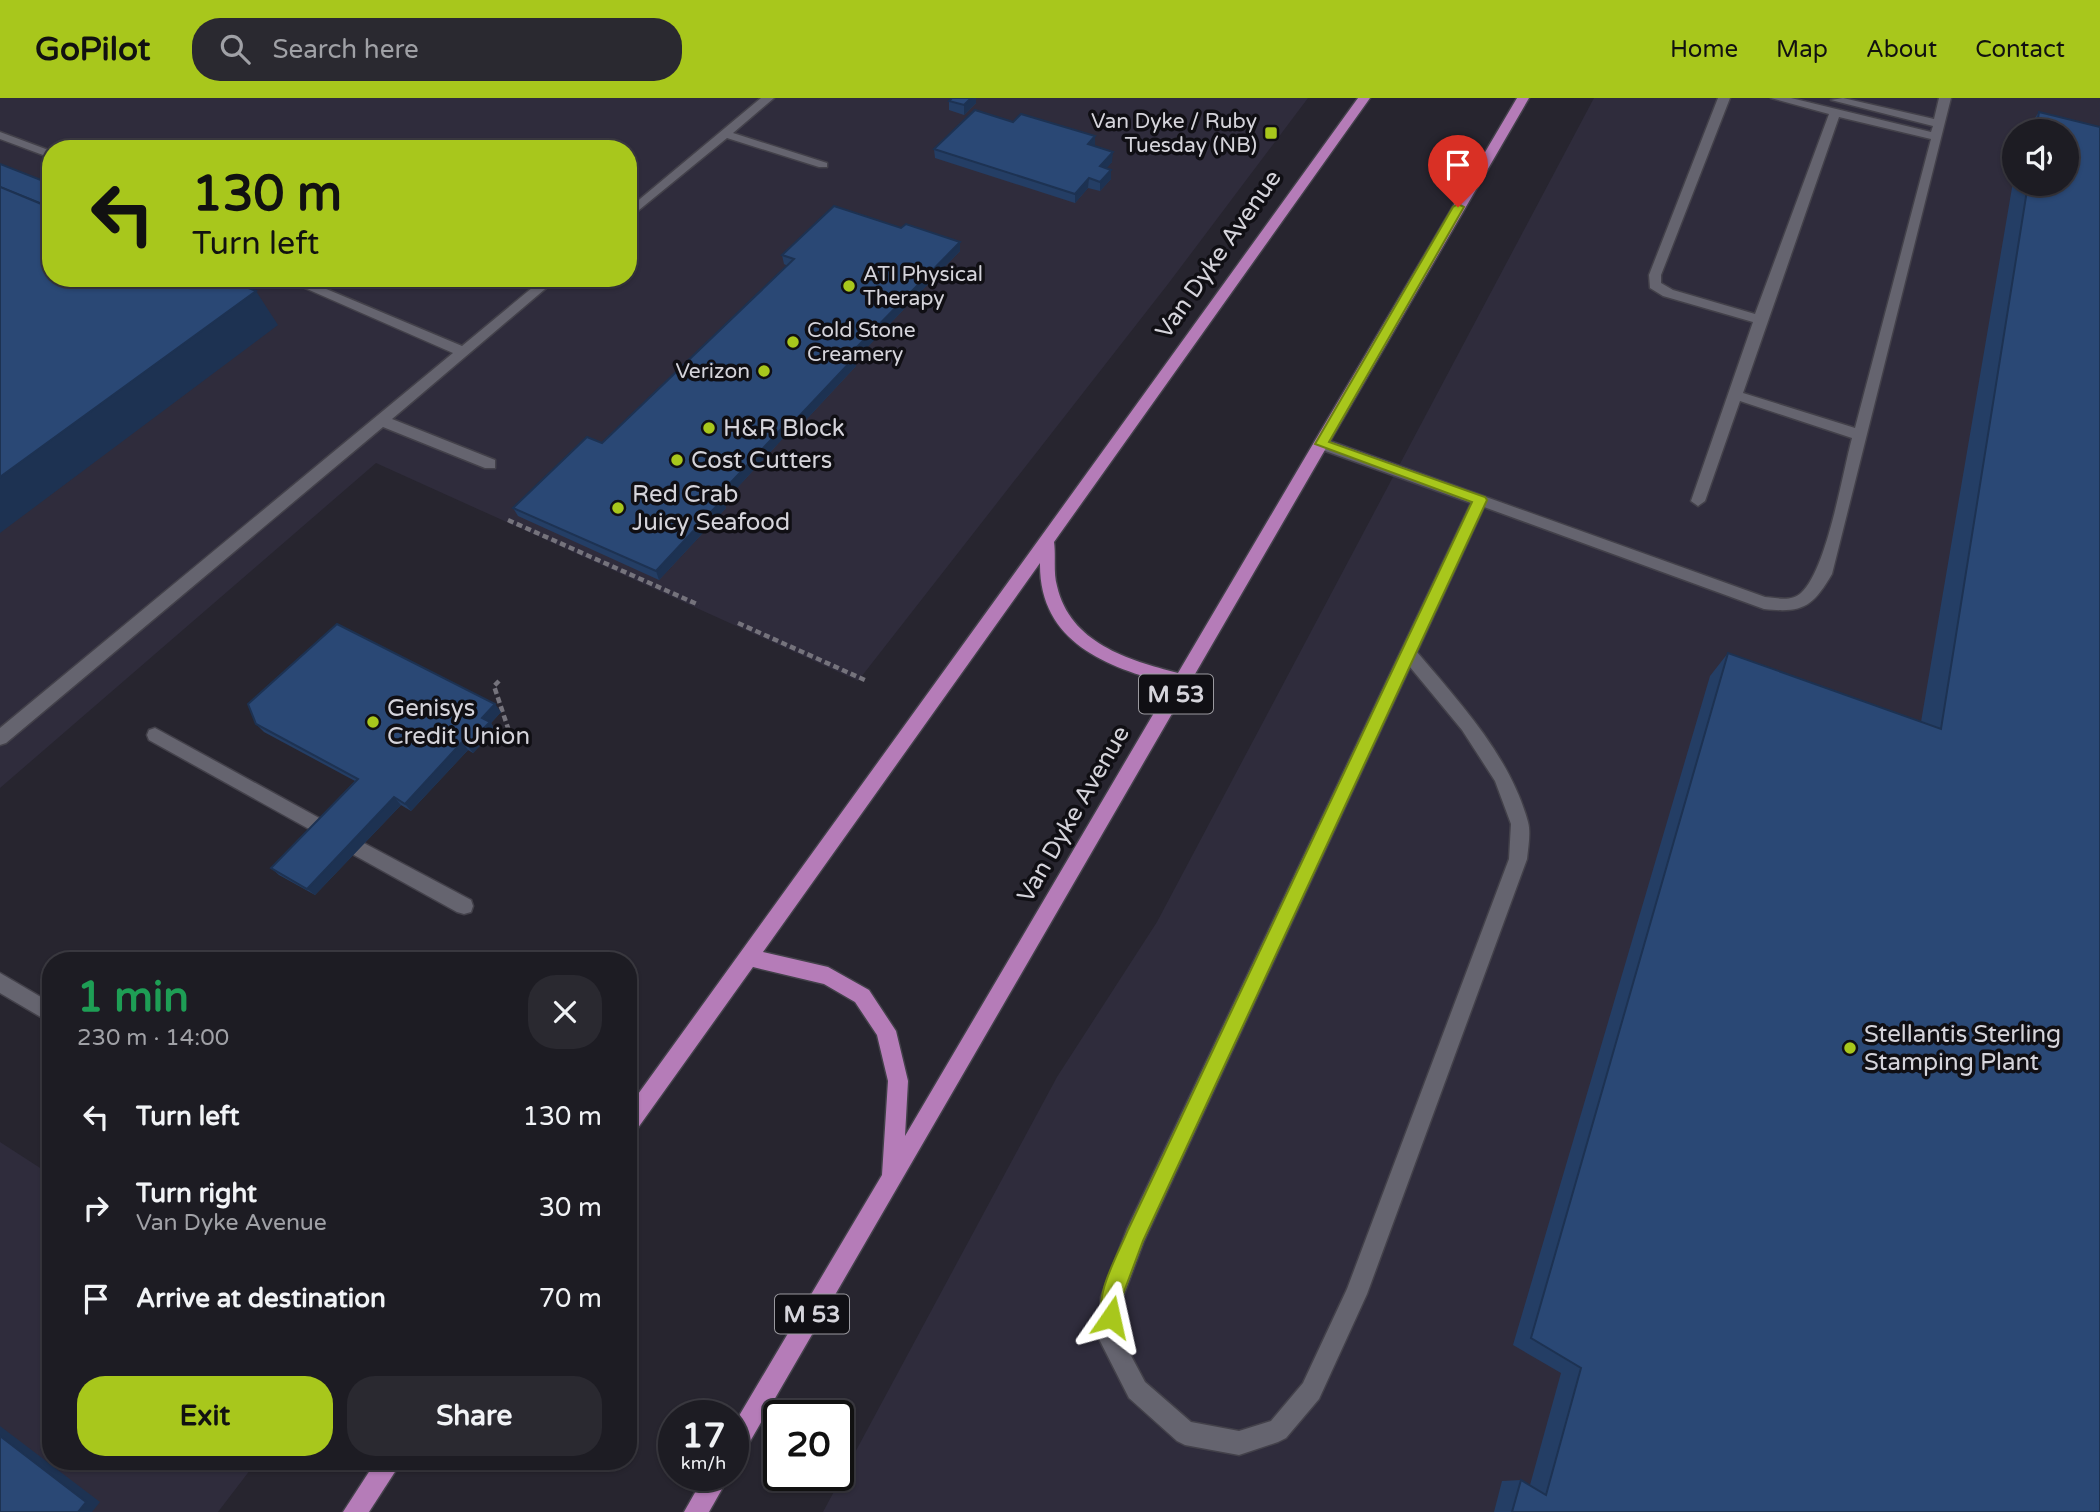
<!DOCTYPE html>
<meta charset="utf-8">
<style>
:root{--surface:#1d1c23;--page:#2a2930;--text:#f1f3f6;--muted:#a0a1a6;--line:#3b3a41;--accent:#a8c71c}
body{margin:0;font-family:"Varela Round",sans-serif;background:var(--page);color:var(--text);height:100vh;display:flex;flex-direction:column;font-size:26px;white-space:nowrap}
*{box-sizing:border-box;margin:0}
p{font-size:23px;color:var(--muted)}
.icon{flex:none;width:38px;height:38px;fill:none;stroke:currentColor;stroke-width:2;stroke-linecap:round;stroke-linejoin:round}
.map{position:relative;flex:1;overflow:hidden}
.drawer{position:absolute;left:42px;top:854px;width:595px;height:518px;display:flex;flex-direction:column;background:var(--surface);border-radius:28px;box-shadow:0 2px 5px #0004,0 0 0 2px var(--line)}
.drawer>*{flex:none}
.top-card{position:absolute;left:42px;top:42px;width:595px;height:147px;border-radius:28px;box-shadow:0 2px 5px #0004,0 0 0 2px var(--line);background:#a8c71c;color:#111;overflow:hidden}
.tools{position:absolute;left:2002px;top:21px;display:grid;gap:14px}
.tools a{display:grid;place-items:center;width:77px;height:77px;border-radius:50%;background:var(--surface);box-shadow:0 2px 5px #0004,0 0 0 2px var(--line);font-size:35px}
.speed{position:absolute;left:658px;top:1302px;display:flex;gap:14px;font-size:35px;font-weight:700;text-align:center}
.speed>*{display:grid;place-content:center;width:91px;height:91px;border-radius:50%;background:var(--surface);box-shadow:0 2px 5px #0004,0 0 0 2px var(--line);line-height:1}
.speed small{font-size:18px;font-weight:400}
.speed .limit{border:4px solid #111;border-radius:10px;background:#fff;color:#111}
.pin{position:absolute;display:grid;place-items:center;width:60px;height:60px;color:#fff;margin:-72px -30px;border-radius:50% 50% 50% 0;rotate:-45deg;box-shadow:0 0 7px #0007}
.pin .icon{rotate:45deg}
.me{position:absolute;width:77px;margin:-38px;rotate:11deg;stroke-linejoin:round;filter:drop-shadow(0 0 5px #0008)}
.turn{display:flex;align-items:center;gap:24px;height:147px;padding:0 35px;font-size:32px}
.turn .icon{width:91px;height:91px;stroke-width:2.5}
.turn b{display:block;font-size:49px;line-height:60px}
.round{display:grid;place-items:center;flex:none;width:74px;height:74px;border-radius:28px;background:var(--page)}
.overview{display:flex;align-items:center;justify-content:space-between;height:119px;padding:0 35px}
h1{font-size:42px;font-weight:700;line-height:52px;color:#1e9e55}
.primary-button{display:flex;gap:14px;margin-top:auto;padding:14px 35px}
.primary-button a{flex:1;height:80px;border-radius:28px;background:var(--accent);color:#111;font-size:28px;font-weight:700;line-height:80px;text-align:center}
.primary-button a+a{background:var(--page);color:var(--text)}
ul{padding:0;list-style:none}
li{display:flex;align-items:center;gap:21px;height:91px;padding:0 35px}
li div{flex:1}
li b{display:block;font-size:26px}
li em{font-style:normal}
header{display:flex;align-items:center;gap:42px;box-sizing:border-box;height:98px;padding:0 35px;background:var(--accent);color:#111}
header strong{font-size:33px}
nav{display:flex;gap:38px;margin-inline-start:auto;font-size:24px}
.search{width:490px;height:63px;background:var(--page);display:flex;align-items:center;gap:18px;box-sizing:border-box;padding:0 24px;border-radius:28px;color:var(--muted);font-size:26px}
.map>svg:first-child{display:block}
.built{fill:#2f2c3c;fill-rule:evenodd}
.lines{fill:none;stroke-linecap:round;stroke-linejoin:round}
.minor-casing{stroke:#43414a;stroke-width:3}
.major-casing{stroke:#43414a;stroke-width:3}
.path{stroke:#75737c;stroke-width:4.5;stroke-dasharray:6 3.5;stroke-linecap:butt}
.minor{fill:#65646f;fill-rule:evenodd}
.major{fill:#b57cb8;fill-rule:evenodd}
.wall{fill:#243e65}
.shaded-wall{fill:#1d3252}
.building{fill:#2a4875;stroke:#1d3252;stroke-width:2}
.route{fill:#a8c71c;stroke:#6d8112;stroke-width:2}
.poi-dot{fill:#a8c71c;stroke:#100f14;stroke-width:2.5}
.labels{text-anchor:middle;stroke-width:7;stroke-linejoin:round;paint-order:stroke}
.far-poi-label{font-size:21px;fill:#d5d4db;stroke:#100f14;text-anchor:end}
.shield{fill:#100f14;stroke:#9a999f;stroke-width:2}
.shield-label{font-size:23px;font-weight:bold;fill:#d5d4db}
.street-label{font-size:24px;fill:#d5d4db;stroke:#100f14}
.poi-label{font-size:24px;fill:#d5d4db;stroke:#100f14;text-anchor:start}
</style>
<header>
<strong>GoPilot</strong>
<div class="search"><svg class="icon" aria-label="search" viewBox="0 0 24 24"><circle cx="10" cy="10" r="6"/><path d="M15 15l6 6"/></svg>Search here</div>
<nav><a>Home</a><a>Map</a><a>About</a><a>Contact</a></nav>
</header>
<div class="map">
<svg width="2100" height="1414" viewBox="0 0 2100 1414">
<rect width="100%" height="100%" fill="#27252f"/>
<g class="built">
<path d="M 0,0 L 1308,0 L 1168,186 L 858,583 L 376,365 L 0,690 ZM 51,51 L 628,51 L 628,180 L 51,180 Z"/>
<path d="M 1594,0 L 2100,0 L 2100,1414 L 823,1414 L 1057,979 L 1157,824 ZM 2014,33 L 2067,33 L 2067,86 L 2014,86 Z"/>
<path d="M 0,1044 L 51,1077 L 51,1363 L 257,1363 L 218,1414 L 0,1414 Z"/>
</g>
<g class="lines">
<defs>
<g id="minor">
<path d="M 761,0 L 774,0 L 733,35 L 827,65 L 827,69 L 819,69 L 727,40 L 628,121 L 628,111 Z"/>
<path d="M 1718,0 L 1730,0 L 1661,177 L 1661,185 L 1673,192 L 1755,216 L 1829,16 L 1771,0 L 1791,0 L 1931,34 L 1933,28 L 1831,2 L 1843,0 L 1934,21 L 1939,0 L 1951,0 L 1832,476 C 1812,510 1802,515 1764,511 L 1484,409 L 1417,554 C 1460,605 1510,658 1528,724 C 1531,735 1528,750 1527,761 L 1367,1196 L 1319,1301 L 1286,1340 L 1278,1344 L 1239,1357 L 1185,1347 L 1177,1343 L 1129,1300 L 1098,1239 L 1101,1199 L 1127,1131 L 1471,405 L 1317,350 L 1317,342 L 1327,342 L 1765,499 C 1778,500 1791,504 1801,495 C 1827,471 1842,377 1852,340 L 1740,303 L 1705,403 L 1698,408 L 1691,403 L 1753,224 L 1663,198 L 1650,190 L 1649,177 ZM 1839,19 L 1931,41 L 1855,330 L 1743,295 ZM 1410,569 L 1462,632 L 1495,683 L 1511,726 L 1509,761 L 1347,1191 L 1303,1285 L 1271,1323 L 1239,1333 L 1191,1324 L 1145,1284 L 1120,1237 L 1123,1199 L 1144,1143 Z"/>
<path d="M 0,34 L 51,53 L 51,60 L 0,41 Z"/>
<path d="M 282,180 L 300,180 L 462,248 L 544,180 L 558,180 L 392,321 L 495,362 L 495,370 L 485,370 L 383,329 L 6,645 L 0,647 L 0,630 L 453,255 Z"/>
<path d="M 155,630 L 330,726 L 333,731 L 330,736 L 324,739 L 318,736 L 149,642 L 147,637 L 149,632 Z"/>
<path d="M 360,743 L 471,802 L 473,808 L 471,814 L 464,816 L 457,814 L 354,757 L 351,751 L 354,745 Z"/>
<path d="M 0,875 L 51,905 L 51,925 L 0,895 Z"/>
</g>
<g id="major">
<path d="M 1358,0 L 1370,0 L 1054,444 C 1056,458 1053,474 1057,488 C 1070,545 1128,562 1178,575 L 1517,0 L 1529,0 L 741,1359 L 733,1363 L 733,1328 L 882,1077 L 888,983 L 877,937 L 855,904 L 824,886 L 753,869 L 635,1034 L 628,1037 L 628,1010 ZM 1040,465 C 1039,544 1106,569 1171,586 L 905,1038 L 908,983 L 896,933 L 869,892 L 828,869 L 763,854 Z"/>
<path d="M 376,1363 L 402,1363 L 369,1414 L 343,1414 Z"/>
<path d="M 705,1377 L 730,1377 L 709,1414 L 684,1414 Z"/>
</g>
</defs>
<use href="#minor" class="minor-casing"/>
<use href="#major" class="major-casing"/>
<g class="path">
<path d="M 508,422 L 699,507"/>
<path d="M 738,525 L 867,583"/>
<path d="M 499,583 L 494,588 L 511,639 L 516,641"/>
</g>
<use href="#minor" class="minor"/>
<use href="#major" class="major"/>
</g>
<g class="wall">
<path d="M 949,3 L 976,5 L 964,17 L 949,12 Z"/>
<path d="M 2039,14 L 2100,29 L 2100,1414 L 1494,1414 L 1502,1383 L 1521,1382 L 1530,1387 L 1561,1275 L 1513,1247 L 1710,578 L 1728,555 L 1921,624 L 2014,78 L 2014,86 L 2067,86 L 2067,33 L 2026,33 Z"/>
<path d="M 1013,24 L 1095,38 L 1094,48 L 1112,64 L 1106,70 L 1111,72 L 1111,81 L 1100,93 L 1088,90 L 1075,105 L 935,60 L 934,51 Z"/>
<path d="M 960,153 L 855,262 L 856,268 L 790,339 L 786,337 L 724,404 L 726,410 L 659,482 L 518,418 L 513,410 L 602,345 L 788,168 L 784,166 L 782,157 Z"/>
<path d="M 501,614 L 491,625 L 495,632 L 473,655 L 468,652 L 411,713 L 401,707 L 315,797 L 279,777 L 271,770 L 355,683 L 264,634 L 256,626 Z"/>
</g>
<g class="shaded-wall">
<path d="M 971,0 L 976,0 L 976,5 L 964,17 L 964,7 Z"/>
<path d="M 1095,38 L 1095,48 L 1087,56 L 1088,46 Z"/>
<path d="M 1113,54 L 1112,64 L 1100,78 L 1100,68 Z"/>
<path d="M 1111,72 L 1111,81 L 1100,93 L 1100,84 Z"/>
<path d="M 1089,80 L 1088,90 L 1075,105 L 1075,96 Z"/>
<path d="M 51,101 L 51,115 L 26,116 Z"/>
<path d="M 960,144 L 960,153 L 855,262 L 856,268 L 790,339 L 788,330 L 850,256 Z"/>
<path d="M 256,193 L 278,227 L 0,435 L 0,379 Z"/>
<path d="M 784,328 L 786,337 L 724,404 L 726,410 L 659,482 L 656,473 L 717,399 Z"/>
<path d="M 495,606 L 501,614 L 491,625 L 495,632 L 473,655 L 467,647 L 482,620 Z"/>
<path d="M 462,644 L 468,652 L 411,713 L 405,706 Z"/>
<path d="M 394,699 L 401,707 L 315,797 L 307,791 Z"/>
<path d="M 0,1328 L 100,1404 L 92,1414 L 78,1414 L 0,1338 Z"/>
</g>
<g class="building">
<path d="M 952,0 L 971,0 L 964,7 L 949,3 Z"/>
<path d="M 975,12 L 1013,24 L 1021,16 L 1095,38 L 1088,46 L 1113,54 L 1100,68 L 1111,72 L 1100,84 L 1089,80 L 1075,96 L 934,51 Z"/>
<path d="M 2039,14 L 2100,29 L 2100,1414 L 1512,1414 L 1521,1382 L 1546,1397 L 1581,1270 L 1531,1240 L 1728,555 L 1941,631 L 2028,86 L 2067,86 L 2067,33 L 2036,33 Z"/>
<path d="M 0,66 L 51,86 L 51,101 L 42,106 L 0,89 Z"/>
<path d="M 0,89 L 51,110 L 51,180 L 224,180 L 256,193 L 0,379 Z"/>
<path d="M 834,108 L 901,130 L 906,126 L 960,144 L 850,256 L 855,259 L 788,330 L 784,328 L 717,399 L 723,401 L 656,473 L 513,410 L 587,339 L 602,345 L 794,161 L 782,157 Z"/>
<path d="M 337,526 L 495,606 L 482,620 L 490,624 L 467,647 L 462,644 L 405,706 L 394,699 L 307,791 L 271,770 L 358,681 L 256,626 L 248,606 Z"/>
<path d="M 0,1338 L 86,1404 L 78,1414 L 0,1414 Z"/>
</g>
<path class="route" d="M 1458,106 L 1464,109 L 1329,344 L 1485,399 L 1487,402 L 1143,1143 L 1122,1199 L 1118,1226 L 1111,1229 L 1104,1226 C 1092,1199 1118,1157 1128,1132 L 1472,404 L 1315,346 L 1453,109 Z"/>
<g class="poi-dot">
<rect x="1264" y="28" width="14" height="14" rx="3.5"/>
<circle cx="849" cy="188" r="7"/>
<circle cx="793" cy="244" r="7"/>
<circle cx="764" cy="273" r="7"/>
<circle cx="709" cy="330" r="7"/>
<circle cx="677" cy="362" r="7"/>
<circle cx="618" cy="410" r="7"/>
<circle cx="373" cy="624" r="7"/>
<circle cx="1850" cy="950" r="7"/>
</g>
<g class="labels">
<g class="far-poi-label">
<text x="1257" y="30">Van Dyke / Ruby<tspan x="1257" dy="24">Tuesday (NB)</tspan></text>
<text x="863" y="183" text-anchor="start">ATI Physical<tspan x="863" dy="24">Therapy</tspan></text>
<text x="807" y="239" text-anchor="start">Cold Stone<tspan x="807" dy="24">Creamery</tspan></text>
<text x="750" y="280">Verizon</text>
</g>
<g class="shield">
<rect x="1139" y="576.5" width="74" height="39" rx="5"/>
<rect x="775" y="1196.5" width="74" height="39" rx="5"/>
</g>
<g class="shield-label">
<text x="1176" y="604">M 53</text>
<text x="812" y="1224">M 53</text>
</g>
<g class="street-label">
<text transform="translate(1218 156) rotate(-55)" y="8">Van Dyke Avenue</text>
<text transform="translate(1073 716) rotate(-60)" y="8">Van Dyke Avenue</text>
</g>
<g class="poi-label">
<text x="723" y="338">H&amp;R Block</text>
<text x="691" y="370">Cost Cutters</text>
<text x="632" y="404">Red Crab<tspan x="632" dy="28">Juicy Seafood</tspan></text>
<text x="387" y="618">Genisys<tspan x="387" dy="28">Credit Union</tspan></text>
<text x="1864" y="944">Stellantis Sterling<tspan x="1864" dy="28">Stamping Plant</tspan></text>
</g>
</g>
</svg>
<div class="tools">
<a><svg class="icon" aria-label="sound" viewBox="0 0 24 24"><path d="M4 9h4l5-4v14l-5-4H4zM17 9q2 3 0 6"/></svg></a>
</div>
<div class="speed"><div>17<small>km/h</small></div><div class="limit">20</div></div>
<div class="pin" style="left:1458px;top:109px;background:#d93025"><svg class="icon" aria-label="arrive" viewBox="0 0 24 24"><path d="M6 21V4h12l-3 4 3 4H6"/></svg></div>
<svg class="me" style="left:1111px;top:1219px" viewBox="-20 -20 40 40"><path d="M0-17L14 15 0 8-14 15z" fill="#a8c71c" stroke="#fff" stroke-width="4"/></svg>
<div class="top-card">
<div class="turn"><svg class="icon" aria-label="left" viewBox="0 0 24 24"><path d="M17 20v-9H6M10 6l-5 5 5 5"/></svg><div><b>130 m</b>Turn left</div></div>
</div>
<section class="drawer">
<div class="overview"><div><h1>1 min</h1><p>230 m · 14:00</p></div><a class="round"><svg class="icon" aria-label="close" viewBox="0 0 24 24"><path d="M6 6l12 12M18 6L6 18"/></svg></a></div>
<ul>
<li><svg class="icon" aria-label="left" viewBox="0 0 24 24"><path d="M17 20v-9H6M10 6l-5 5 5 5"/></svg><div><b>Turn left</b></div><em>130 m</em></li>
<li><svg class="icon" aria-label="right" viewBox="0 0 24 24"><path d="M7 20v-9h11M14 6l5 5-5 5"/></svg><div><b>Turn right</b><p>Van Dyke Avenue</p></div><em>30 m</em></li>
<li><svg class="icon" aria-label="arrive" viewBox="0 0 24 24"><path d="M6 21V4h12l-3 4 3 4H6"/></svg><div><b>Arrive at destination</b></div><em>70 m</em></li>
</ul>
<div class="primary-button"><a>Exit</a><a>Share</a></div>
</section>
</div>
